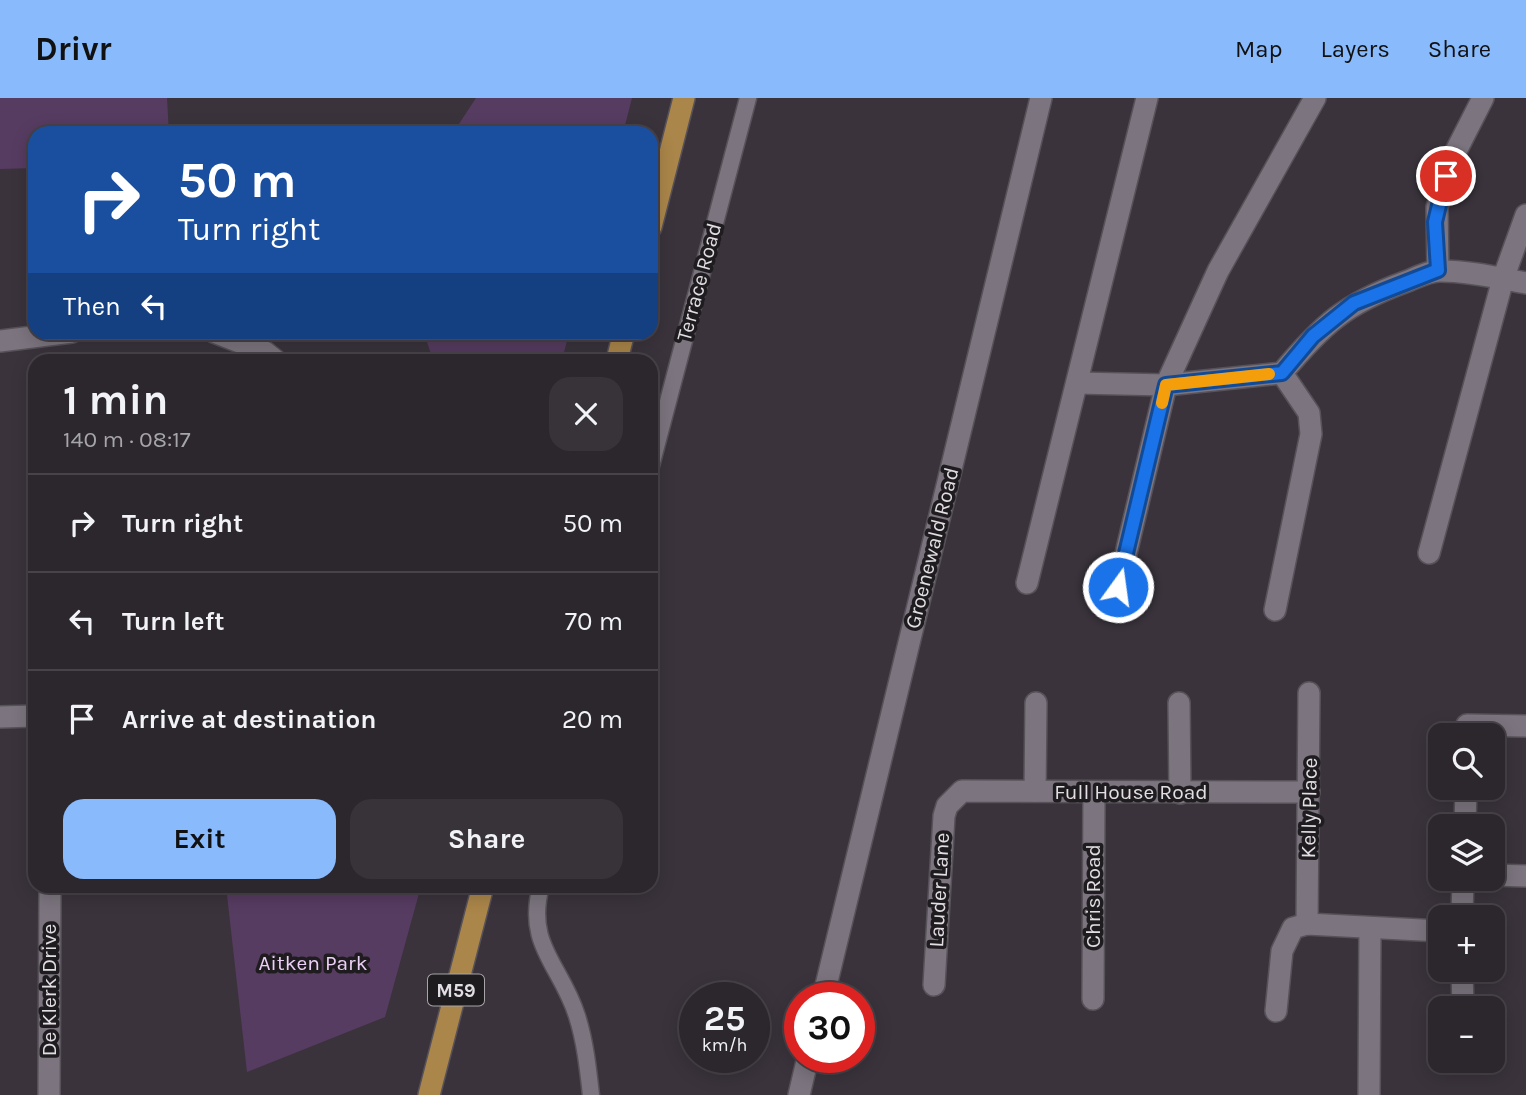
<!DOCTYPE html>
<meta charset="utf-8">
<style>
:root{--surface:#2c262d;--page:#383239;--text:#f1f3f6;--muted:#a6a5aa;--line:#484349;--accent:#88bafc}
body{margin:0;font-family:Karla,sans-serif;background:var(--page);color:var(--text);height:100vh;display:flex;flex-direction:column;font-size:26px;white-space:nowrap}
*{box-sizing:border-box;margin:0}
p{font-size:23px;color:var(--muted)}
.icon{flex:none;width:38px;height:38px;fill:none;stroke:currentColor;stroke-width:2;stroke-linecap:round;stroke-linejoin:round}
.map{position:relative;flex:1;overflow:hidden}
.panel{position:absolute;left:28px;top:256px;width:630px;height:539px;display:flex;flex-direction:column;background:var(--surface);border-radius:21px;box-shadow:0 4px 18px #0003,0 0 0 2px var(--line)}
.panel>*{flex:none}
.banner{position:absolute;left:28px;top:28px;width:630px;height:214px;border-radius:21px;box-shadow:0 4px 18px #0003,0 0 0 2px var(--line);background:#1a4fa0;color:#fff;overflow:hidden}
.tools{position:absolute;left:1428px;top:625px;display:grid;gap:14px}
.tools a{display:grid;place-items:center;width:77px;height:77px;border-radius:14px;background:var(--surface);box-shadow:0 4px 18px #0003,0 0 0 2px var(--line);font-size:35px}
.speed{position:absolute;left:679px;top:884px;display:flex;gap:14px;font-size:35px;font-weight:700;text-align:center}
.speed>*{display:grid;place-content:center;width:91px;height:91px;border-radius:50%;background:var(--surface);box-shadow:0 4px 18px #0003,0 0 0 2px var(--line);line-height:1}
.speed small{font-size:18px;font-weight:400}
.speed .limit{border:10px solid #d22;background:#fff;color:#111}
.pin{position:absolute;display:grid;place-items:center;width:60px;height:60px;color:#fff;margin:-30px;border:4px solid #fff;border-radius:50%;box-shadow:0 2px 7px #0007}
.me{position:absolute;width:77px;margin:-38px;rotate:14deg;stroke-linejoin:round;filter:drop-shadow(0 0 5px #0008)}
.turn{display:flex;align-items:center;gap:24px;height:147px;padding:0 35px;font-size:32px}
.turn .icon{width:91px;height:91px;stroke-width:2.5}
.turn b{display:block;font-size:49px;line-height:60px}
.then{display:flex;align-items:center;height:66px;padding:0 35px;background:#0003;gap:14px;font-size:26px}
.round{display:grid;place-items:center;flex:none;width:74px;height:74px;border-radius:21px;background:var(--page)}
.summary{display:flex;align-items:center;justify-content:space-between;height:119px;padding:0 35px}
h1{font-size:42px;font-weight:700;line-height:52px}
.cta{display:flex;gap:14px;margin-top:auto;padding:14px 35px}
.cta a{flex:1;height:80px;border-radius:21px;background:var(--accent);color:#111;font-size:28px;font-weight:700;line-height:80px;text-align:center}
.cta a+a{background:var(--page);color:var(--text)}
ul{padding:0;list-style:none}
li{display:flex;align-items:center;gap:21px;height:98px;padding:0 35px;border-top:2px solid var(--line)}
li div{flex:1}
li b{display:block;font-size:26px}
li em{font-style:normal}
header{display:flex;align-items:center;gap:42px;box-sizing:border-box;height:98px;padding:0 35px;background:var(--accent);color:#111}
header strong{font-size:33px}
nav{display:flex;gap:38px;margin-inline-start:auto;font-size:24px}
.map>svg:first-child{display:block}
.green{fill:#573c61}
.lines{fill:none;stroke-linecap:round;stroke-linejoin:round}
.lane-casing{stroke:#575259;stroke-width:19}
.street-casing{stroke:#575259;stroke-width:24}
.primary-casing{stroke:#575259;stroke-width:24}
.lane{stroke:#7c757f;stroke-width:16}
.street{stroke:#7c757f;stroke-width:21}
.primary{stroke:#ab864a;stroke-width:21}
.route-casing{stroke:#114b97;stroke-width:18}
.route{stroke:#1a73e8;stroke-width:12}
.slow{stroke:#f59e0b;stroke-width:12}
.labels{text-anchor:middle;stroke-width:7;stroke-linejoin:round;paint-order:stroke}
.shield{fill:#1f1c20;stroke:#a8a4a8;stroke-width:2}
.shield-label{font-size:19px;font-weight:bold;fill:#e2dee3}
.street-label{font-size:21px;fill:#e2dee3;stroke:#1f1c20}
.park-label{font-size:21px;fill:#ecd1f6;stroke:#1f1c20}
</style>
<header>
<strong>Drivr</strong>
<nav><a>Map</a><a>Layers</a><a>Share</a></nav>
</header>
<div class="map">
<svg width="1526" height="997" viewBox="0 0 1526 997">
<rect width="100%" height="100%" fill="#3a333c"/>
<g class="green">
<path d="M 0,0 L 167,0 L 169,35 L 35,35 L 35,70 L 0,71 Z"/>
<path d="M 476,0 L 632,0 L 623,35 L 453,35 Z"/>
<path d="M 424,235 L 424,234 L 569,235 L 562,262 L 433,262 Z"/>
<path d="M 226,788 L 421,788 L 385,919 L 247,974 Z"/>
</g>
<g class="lines">
<defs>
<g id="lane">
<path d="M 651,368 L 748,0"/>
<path d="M 541,788 C 525,847 561,867 577,918 C 585,943 588,970 591,997"/>
</g>
<g id="street">
<path d="M 1438,172 L 1437,109 L 1454,57 L 1483,0"/>
<path d="M 214,234 L 265,254 L 275,262"/>
<path d="M 0,243 L 72,234"/>
<path d="M 1077,285 L 1166,287 L 1282,275 C 1323,226 1345,206 1405,184 C 1416,180 1430,172 1441,173 C 1469,173 1499,180 1526,185"/>
<path d="M 1429,455 L 1503,181 L 1526,117"/>
<path d="M 1027,485 L 1147,0"/>
<path d="M 1118,489 L 1166,287 L 1218,173 L 1315,0"/>
<path d="M 1275,512 L 1311,336 L 1309,315 L 1282,275"/>
<path d="M 1179,605 L 1180,695"/>
<path d="M 0,619 L 35,618"/>
<path d="M 1467,627 L 1526,628"/>
<path d="M 1035,693 L 1036,605"/>
<path d="M 1465,728 L 1466,690"/>
<path d="M 1493,777 L 1526,778"/>
<path d="M 1462,819 L 1463,780"/>
<path d="M 1307,826 L 1309,595"/>
<path d="M 1462,872 L 1463,910"/>
<path d="M 934,887 L 944,718 L 947,708 L 962,693 L 1309,694"/>
<path d="M 823,900 L 1041,0"/>
<path d="M 1093,901 L 1094,695"/>
<path d="M 1276,913 L 1282,853 L 1293,830 L 1307,826 L 1440,833"/>
<path d="M 49,997 L 50,788"/>
<path d="M 799,997 L 808,959"/>
<path d="M 1369,997 L 1370,831"/>
</g>
<g id="primary">
<path d="M 651,129 L 684,0"/>
<path d="M 617,262 L 624,234"/>
<path d="M 429,997 L 483,788"/>
</g>
</defs>
<use href="#lane" class="lane-casing"/>
<use href="#street" class="street-casing"/>
<use href="#primary" class="primary-casing"/>
<use href="#lane" class="lane"/>
<use href="#street" class="street"/>
<use href="#primary" class="primary"/>
</g>
<g class="lines">
<defs>
<path id="route" d="M 1118,489 L 1166,287 L 1282,275 L 1313,238 L 1354,205 L 1438,172 L 1435,124 L 1446,78"/>
</defs>
<use href="#route" class="route-casing"/>
<use href="#route" class="route"/>
<path class="slow" d="M 1162,305 L 1166,287 L 1269,276"/>
</g>
<g class="labels">
<rect class="shield" x="428" y="876.5" width="56" height="31" rx="5"/>
<g class="shield-label">
<text x="456" y="899">M59</text>
</g>
<g class="street-label">
<text transform="translate(699 184) rotate(-75)" y="7">Terrace Road</text>
<text transform="translate(932 450) rotate(-76)" y="7">Groenewald Road</text>
<text x="1131" y="701">Full House Road</text>
<text transform="translate(1309 710) rotate(-89)" y="7">Kelly Place</text>
<text transform="translate(939 792) rotate(-87)" y="7">Lauder Lane</text>
<text transform="translate(1093 798) rotate(-90)" y="7">Chris Road</text>
<text transform="translate(49 892) rotate(-90)" y="7">De Klerk Drive</text>
</g>
<g class="park-label">
<text x="313" y="872">Aitken Park</text>
</g>
</g>
</svg>
<div class="tools">
<a><svg class="icon" aria-label="search" viewBox="0 0 24 24"><circle cx="10" cy="10" r="6"/><path d="M15 15l6 6"/></svg></a>
<a><svg class="icon" aria-label="layers" viewBox="0 0 24 24"><path d="M12 4l9 5-9 5-9-5zM3 14l9 5 9-5"/></svg></a>
<a>+</a>
<a>−</a>
</div>
<div class="speed"><div>25<small>km/h</small></div><div class="limit">30</div></div>
<div class="pin" style="left:1446px;top:78px;background:#d93025"><svg class="icon" aria-label="arrive" viewBox="0 0 24 24"><path d="M6 21V4h12l-3 4 3 4H6"/></svg></div>
<svg class="me" style="left:1118px;top:489px" viewBox="-20 -20 40 40"><circle r="17" fill="#1a73e8" stroke="#fff" stroke-width="3"/><path d="M0-11L8 9 0 5-8 9z" fill="#fff"/></svg>
<div class="banner">
<div class="turn"><svg class="icon" aria-label="right" viewBox="0 0 24 24"><path d="M7 20v-9h11M14 6l5 5-5 5"/></svg><div><b>50 m</b>Turn right</div></div>
<div class="then">Then<svg class="icon" aria-label="left" viewBox="0 0 24 24"><path d="M17 20v-9H6M10 6l-5 5 5 5"/></svg></div>
</div>
<section class="panel">
<div class="summary"><div><h1>1 min</h1><p>140 m · 08:17</p></div><a class="round"><svg class="icon" aria-label="close" viewBox="0 0 24 24"><path d="M6 6l12 12M18 6L6 18"/></svg></a></div>
<ul>
<li><svg class="icon" aria-label="right" viewBox="0 0 24 24"><path d="M7 20v-9h11M14 6l5 5-5 5"/></svg><div><b>Turn right</b></div><em>50 m</em></li>
<li><svg class="icon" aria-label="left" viewBox="0 0 24 24"><path d="M17 20v-9H6M10 6l-5 5 5 5"/></svg><div><b>Turn left</b></div><em>70 m</em></li>
<li><svg class="icon" aria-label="arrive" viewBox="0 0 24 24"><path d="M6 21V4h12l-3 4 3 4H6"/></svg><div><b>Arrive at destination</b></div><em>20 m</em></li>
</ul>
<div class="cta"><a>Exit</a><a>Share</a></div>
</section>
</div>
